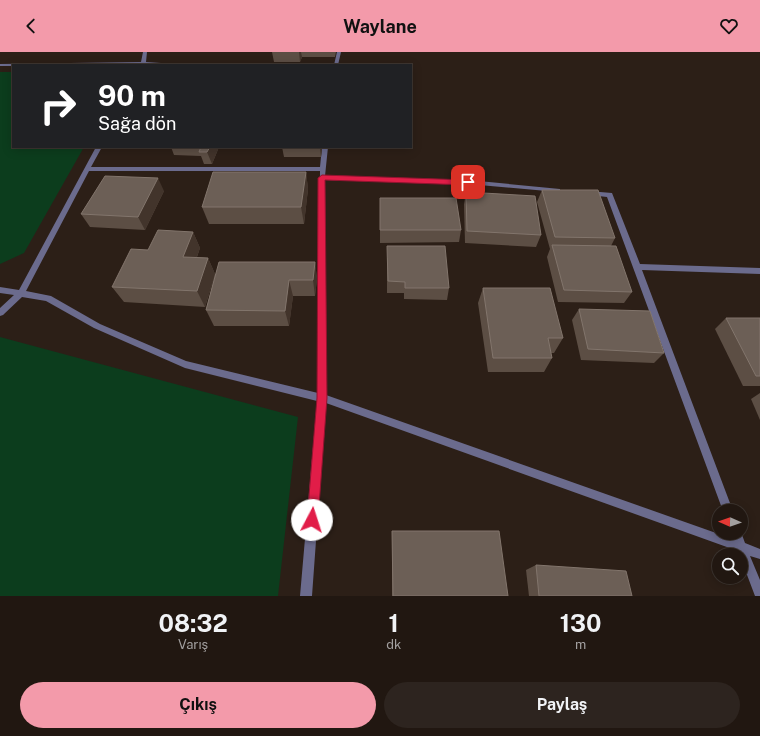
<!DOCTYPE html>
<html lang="tr">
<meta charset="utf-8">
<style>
:root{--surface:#211711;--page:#2d241f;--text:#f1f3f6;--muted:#a29f9f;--line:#3e3631;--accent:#f39aaa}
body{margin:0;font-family:"Public Sans",sans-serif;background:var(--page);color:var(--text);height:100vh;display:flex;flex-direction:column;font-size:15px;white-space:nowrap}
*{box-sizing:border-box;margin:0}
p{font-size:13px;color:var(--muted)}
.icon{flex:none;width:22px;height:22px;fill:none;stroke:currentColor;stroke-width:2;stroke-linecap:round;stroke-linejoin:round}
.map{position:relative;height:544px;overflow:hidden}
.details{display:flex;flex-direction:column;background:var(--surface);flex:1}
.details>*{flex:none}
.banner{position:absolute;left:12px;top:12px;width:400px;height:84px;border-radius:0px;box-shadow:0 2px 10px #0003,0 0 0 1px var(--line);background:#202124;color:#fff;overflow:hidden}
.needle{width:26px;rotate:272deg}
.fabs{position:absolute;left:712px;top:452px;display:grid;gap:8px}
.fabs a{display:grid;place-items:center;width:36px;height:36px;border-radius:50%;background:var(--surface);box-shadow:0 2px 10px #0003,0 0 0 1px var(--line);font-size:20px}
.pin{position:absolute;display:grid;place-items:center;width:34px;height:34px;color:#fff;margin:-17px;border-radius:8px;box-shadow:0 2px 6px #0006}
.me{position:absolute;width:44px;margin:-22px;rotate:5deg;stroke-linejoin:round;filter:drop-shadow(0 0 3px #0008)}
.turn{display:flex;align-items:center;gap:14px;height:84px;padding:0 20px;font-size:18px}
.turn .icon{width:52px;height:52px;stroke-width:2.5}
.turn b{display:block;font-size:28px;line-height:34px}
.eta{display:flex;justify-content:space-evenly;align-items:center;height:68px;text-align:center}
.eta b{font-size:24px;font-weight:700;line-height:28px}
.action{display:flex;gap:8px;margin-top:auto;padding:8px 20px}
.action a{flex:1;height:46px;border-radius:24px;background:var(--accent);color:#111;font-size:16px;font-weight:700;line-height:46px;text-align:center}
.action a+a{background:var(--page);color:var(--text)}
header{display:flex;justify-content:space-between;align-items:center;height:52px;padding:0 20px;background:var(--accent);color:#111;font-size:18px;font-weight:700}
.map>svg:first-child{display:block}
.green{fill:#0c3d1d}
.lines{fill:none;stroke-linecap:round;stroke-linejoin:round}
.minor{fill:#6b6b8d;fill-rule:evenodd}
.wall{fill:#5c4e44}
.shaded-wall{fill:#42342b}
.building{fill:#6c5f56;stroke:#82756c}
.route{fill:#e11d48;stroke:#92132f}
</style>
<header><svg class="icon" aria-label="back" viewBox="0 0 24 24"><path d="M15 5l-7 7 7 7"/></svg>Waylane<svg class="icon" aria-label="heart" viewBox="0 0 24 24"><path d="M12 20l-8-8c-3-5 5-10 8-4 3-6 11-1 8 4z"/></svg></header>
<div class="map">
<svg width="760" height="544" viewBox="0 0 760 544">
<rect width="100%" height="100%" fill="#2c1f17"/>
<g class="green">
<path d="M 0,20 L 13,20 L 13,95 L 84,95 L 24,201 L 0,212 Z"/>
<path d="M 0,285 L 298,365 L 278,544 L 0,544 Z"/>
</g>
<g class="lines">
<g class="minor">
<path d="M 143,0 L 147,0 L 146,10 L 176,12 L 178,13 L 13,13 L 13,14 L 0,14 L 0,12 L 141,10 Z"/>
<path d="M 337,0 L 341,0 L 338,13 L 334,13 Z"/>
<path d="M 96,95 L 102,95 L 91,115 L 320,115 L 322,95 L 328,95 L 325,124 L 468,128 L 560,137 L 560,139 L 558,140 L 468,132 L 325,128 L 326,343 L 733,487 L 731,481 L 741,480 L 745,491 L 760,497 L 760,507 L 750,504 L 760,528 L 760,544 L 755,544 L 741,507 L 741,503 L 739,503 L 738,499 L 326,351 L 312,544 L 300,544 L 317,349 L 185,316 L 94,276 L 46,249 L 22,245 L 3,263 L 0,264 L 0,256 L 14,243 L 0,241 L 0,235 L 19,238 ZM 89,119 L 320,119 L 318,341 L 186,309 L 100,272 L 51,244 L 26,239 Z"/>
<path d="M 588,139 L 612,141 L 640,212 L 760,216 L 760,222 L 642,218 L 733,459 L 723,459 L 607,145 L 590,143 L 588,143 Z"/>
</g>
</g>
<g class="wall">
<path d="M 272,0 L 336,0 L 335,5 L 302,5 L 300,10 L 274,10 Z"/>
<path d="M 171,95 L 219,95 L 212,112 L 204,112 L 201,104 L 174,103 Z"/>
<path d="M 282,95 L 322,95 L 321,105 L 284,105 Z"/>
<path d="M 306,120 L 308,137 L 304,172 L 209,172 L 202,155 Z"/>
<path d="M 542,138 L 615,186 L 611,194 L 632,240 L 624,251 L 558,250 L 547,205 L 550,197 L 537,150 Z"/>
<path d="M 164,139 L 145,178 L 90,175 L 81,162 Z"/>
<path d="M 466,140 L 541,183 L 536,195 L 465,191 L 464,152 Z"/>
<path d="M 380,146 L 461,178 L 459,190 L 380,191 Z"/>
<path d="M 193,180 L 200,196 L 197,205 L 208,206 L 215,222 L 315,210 L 317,227 L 315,244 L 293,244 L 289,274 L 214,274 L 206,258 L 215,223 L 205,255 L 124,250 L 112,235 L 148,198 Z"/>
<path d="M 387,206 L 449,236 L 447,248 L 404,247 L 404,241 L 387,241 Z"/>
<path d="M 483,236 L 563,286 L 554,301 L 551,301 L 552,306 L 544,320 L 488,320 L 478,251 Z"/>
<path d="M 579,257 L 664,301 L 654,311 L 581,308 L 572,268 Z"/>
<path d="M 726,266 L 760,266 L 760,334 L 743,334 L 715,277 Z"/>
<path d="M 760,341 L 760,368 L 751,347 Z"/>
<path d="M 392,479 L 508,544 L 392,544 Z"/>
<path d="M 536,513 L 632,544 L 529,544 L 526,518 Z"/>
</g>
<g class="shaded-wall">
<path d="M 299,0 L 301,0 L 302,5 L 300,10 Z"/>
<path d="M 210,95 L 219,95 L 212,112 L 207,100 Z"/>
<path d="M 320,95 L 322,95 L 321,105 Z"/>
<path d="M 306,120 L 308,137 L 304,172 L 301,155 Z"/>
<path d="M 158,126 L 164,139 L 145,178 L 138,165 Z"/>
<path d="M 193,180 L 200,196 L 191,221 L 183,205 Z"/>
<path d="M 208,206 L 215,222 L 205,255 L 197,239 Z"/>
<path d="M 315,210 L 317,227 L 315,244 L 313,228 Z"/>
<path d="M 289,228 L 293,244 L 289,274 L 285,259 Z"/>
</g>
<g class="building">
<path d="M 201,95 L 210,95 L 207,100 L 199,100 Z"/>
<path d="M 213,120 L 306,120 L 301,155 L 202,155 Z"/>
<path d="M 105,124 L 158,126 L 138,165 L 81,162 Z"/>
<path d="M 542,138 L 598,138 L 615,186 L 555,185 Z"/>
<path d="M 466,140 L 535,144 L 541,183 L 467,179 Z"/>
<path d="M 380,146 L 456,146 L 461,178 L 380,178 Z"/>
<path d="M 158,178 L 193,180 L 183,205 L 208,206 L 197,239 L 112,235 L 131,197 L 148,198 Z"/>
<path d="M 552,193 L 616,194 L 632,240 L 564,238 Z"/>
<path d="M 387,194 L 445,194 L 449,236 L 405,236 L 405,230 L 388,229 Z"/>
<path d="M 219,210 L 315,210 L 313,228 L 289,228 L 285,259 L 206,258 Z"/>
<path d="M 483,236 L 550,236 L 563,286 L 548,286 L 552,306 L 493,306 Z"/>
<path d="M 579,257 L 650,259 L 664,301 L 588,297 Z"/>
<path d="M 726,266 L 760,266 L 760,324 L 756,324 Z"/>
<path d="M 392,479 L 499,479 L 508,544 L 393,544 Z"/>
<path d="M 536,513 L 626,519 L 632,544 L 539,544 Z"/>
</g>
<path class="route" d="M 322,123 L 468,128 L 471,130 L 468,133 L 325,128 L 327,346 L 318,468 L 317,472 L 312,474 L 308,472 L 307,468 L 317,346 L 318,126 Z"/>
</svg>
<div class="fabs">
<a><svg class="needle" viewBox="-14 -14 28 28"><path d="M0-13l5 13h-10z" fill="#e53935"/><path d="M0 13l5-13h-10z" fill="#a29f9f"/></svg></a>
<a><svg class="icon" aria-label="search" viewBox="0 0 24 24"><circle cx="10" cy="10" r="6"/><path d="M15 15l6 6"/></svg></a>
</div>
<div class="pin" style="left:468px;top:130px;background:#d93025"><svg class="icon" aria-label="arrive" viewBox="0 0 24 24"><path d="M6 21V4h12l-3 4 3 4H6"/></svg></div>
<svg class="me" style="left:312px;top:468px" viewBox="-20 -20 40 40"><circle r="19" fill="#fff"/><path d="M0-13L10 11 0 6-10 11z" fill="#e11d48"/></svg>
<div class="banner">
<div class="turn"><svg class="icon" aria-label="right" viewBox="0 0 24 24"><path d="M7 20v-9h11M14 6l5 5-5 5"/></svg><div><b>90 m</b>Sağa dön</div></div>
</div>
</div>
<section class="details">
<div class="eta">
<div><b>08:32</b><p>Varış</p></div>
<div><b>1</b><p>dk</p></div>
<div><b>130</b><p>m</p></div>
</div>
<div class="action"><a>Çıkış</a><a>Paylaş</a></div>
</section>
